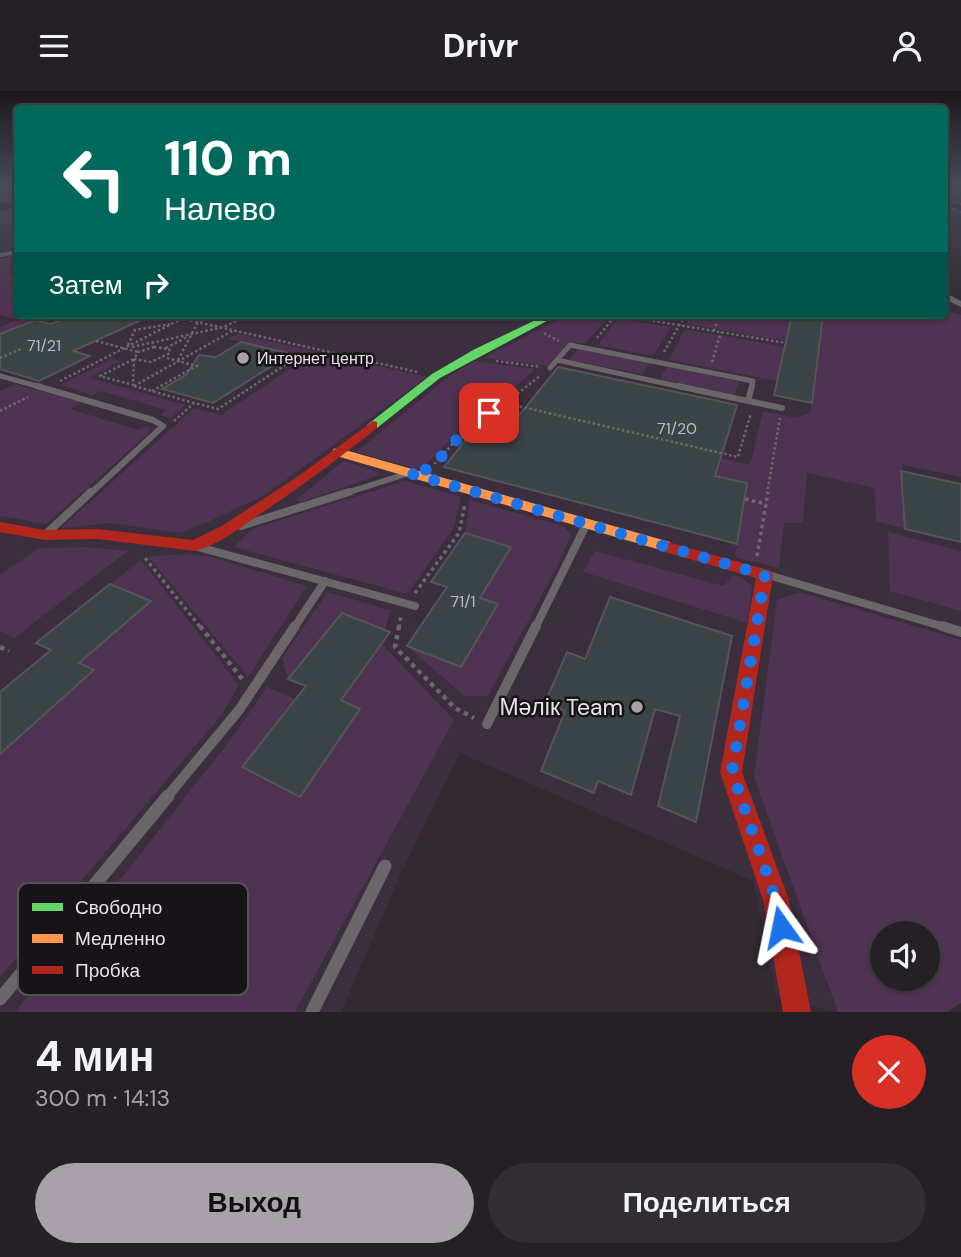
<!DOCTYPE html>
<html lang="ru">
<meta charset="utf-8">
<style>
:root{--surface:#252025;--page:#312d32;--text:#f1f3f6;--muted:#a3a3a7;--line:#423e42;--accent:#a9a1a9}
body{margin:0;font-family:"DM Sans",sans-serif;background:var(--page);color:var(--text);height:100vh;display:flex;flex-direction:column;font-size:26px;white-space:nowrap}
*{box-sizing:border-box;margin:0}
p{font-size:23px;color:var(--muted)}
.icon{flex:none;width:38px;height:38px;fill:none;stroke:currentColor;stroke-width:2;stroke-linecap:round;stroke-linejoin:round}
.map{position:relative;height:921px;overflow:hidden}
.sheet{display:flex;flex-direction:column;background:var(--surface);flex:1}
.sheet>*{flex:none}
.top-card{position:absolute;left:14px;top:14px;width:934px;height:214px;border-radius:7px;box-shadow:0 2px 5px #0004,0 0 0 2px var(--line);background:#00695c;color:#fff;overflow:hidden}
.buttons{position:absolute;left:870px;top:830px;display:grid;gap:14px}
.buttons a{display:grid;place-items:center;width:70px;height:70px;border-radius:50%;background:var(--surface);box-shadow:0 2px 5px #0004,0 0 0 2px var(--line);font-size:35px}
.pin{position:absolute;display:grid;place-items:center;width:60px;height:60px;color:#fff;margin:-30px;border-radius:14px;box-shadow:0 4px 10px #0006}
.me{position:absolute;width:77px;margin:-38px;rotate:348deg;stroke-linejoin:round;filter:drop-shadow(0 0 5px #0008)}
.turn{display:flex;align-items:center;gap:24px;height:147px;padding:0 35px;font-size:32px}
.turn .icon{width:91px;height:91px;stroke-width:2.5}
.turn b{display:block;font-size:49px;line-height:60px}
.then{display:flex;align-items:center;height:66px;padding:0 35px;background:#0003;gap:14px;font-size:26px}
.round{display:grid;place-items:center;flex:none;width:74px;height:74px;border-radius:37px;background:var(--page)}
.headline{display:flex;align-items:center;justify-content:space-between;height:119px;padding:0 35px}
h1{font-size:42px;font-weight:700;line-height:52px}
.button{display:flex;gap:14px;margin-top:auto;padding:14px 35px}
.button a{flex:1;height:80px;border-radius:42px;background:var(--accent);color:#111;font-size:28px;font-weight:700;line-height:80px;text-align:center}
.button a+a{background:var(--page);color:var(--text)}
header{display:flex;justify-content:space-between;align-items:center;height:91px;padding:0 35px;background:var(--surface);font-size:32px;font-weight:700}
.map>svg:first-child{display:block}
.built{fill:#3b2e3d;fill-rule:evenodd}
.green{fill:#4f3352;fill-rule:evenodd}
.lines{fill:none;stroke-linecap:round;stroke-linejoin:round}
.river{fill:#2c092f;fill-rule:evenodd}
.building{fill:#3b4548;stroke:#555558;stroke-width:2}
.path-far3{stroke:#6c676c;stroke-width:2;stroke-dasharray:2 2;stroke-linecap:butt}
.path-far2{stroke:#6c676c;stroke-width:2.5;stroke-dasharray:2.5 2.5;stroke-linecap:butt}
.path-far1{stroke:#6c676c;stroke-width:3.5;stroke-dasharray:3.5 3.5;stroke-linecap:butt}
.path{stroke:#6c676c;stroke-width:4.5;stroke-dasharray:4.5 4.5;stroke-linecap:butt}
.lane-far4{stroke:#696569;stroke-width:5}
.lane-far3{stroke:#696569;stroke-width:6}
.lane-far2{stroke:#696569;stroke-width:8}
.lane-far1{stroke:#696569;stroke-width:10}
.lane{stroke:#696569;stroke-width:13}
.street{fill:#696569;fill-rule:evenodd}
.fast{fill:#63d668;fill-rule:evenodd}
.slow{fill:#ff974d;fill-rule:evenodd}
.jam{fill:#b3261e;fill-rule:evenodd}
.route{stroke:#1a73e8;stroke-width:12;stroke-dasharray:0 21.6}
.poi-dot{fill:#a9a1a9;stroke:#181318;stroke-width:2.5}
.labels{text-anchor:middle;stroke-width:5;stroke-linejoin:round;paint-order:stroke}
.number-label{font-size:16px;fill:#bebac1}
.far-poi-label{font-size:16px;fill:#e9e1e9;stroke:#181318;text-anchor:start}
.near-poi-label{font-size:23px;fill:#e9e1e9;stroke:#181318;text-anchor:end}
.key{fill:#181318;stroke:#575157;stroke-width:2}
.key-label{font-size:19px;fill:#e9e1e9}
</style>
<header><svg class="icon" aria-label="menu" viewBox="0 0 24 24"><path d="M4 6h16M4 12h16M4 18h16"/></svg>Drivr<svg class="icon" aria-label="person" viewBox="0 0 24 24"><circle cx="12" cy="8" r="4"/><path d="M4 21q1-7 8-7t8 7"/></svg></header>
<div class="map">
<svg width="961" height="921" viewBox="0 0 961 921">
<rect width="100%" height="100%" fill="#312b31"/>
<path class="built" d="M 17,126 L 18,224 L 945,224 L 945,201 L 961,209 L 961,876 L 839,921 L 777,908 L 753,790 L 460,662 L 402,780 L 341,921 L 0,921 L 0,131 ZM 882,842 L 928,842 L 928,887 L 882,887 Z"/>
<g class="green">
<path d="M 0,93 L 18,93 L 17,130 L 0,134 Z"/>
<path d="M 13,166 L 9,183 L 17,186 L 18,224 L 47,224 L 0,243 L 0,236 L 17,229 L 0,224 L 0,168 Z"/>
<path d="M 945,219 L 961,224 L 961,386 L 903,374 L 901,380 L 905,438 L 876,430 L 874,397 L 807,382 L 803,432 L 784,432 L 779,477 L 735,466 L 747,392 L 481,330 L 506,318 L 750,374 L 763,320 L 796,327 L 811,321 L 823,224 L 945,224 Z"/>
<path d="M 568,224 L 611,224 L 585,252 L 568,252 L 548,275 L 483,267 Z"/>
<path d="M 691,224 L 725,230 L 726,224 L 792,224 L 786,250 L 687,233 Z"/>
<path d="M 618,227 L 671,236 L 653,265 L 598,254 Z"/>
<path d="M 685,238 L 785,256 L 777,290 L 669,269 Z"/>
<path d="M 238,243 L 427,286 L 265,404 L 210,430 L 180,442 L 111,432 L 61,437 L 194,317 L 221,324 L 306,267 L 228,248 Z"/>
<path d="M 578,258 L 649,272 L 643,283 L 569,269 Z"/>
<path d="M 112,268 L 121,270 L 90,287 L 186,314 L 171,327 L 160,324 L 166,319 L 101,300 L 93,304 L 60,294 Z"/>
<path d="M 475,270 L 535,278 L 496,315 L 469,329 L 421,379 L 356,361 L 452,283 Z"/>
<path d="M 667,276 L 739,290 L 734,304 L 660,288 Z"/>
<path d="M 15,293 L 81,311 L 70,318 L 138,339 L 147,334 L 150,337 L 148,343 L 46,433 L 0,425 L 0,300 Z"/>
<path d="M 344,370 L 376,380 L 379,384 L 301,411 L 296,409 Z"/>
<path d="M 405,390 L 461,406 L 453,438 L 407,503 L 234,456 L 252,438 Z"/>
<path d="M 470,409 L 563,435 L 571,444 L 557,476 L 488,605 L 464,605 L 407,555 L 461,576 L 498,514 L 480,507 L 511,456 L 465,442 Z"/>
<path d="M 888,441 L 961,460 L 961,520 L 890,500 Z"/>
<path d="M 87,456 L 128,460 L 14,547 L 0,540 L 0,484 L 39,457 Z"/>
<path d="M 595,460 L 724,495 L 733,484 L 741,486 L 752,495 L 747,532 L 583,481 Z"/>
<path d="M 189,463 L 211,466 L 307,495 L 248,586 L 148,465 Z"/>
<path d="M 141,469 L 239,594 L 220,626 L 0,886 L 0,654 L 7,657 L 94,580 L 79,572 L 150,511 L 110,493 Z"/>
<path d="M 328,501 L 390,519 L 385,539 L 341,523 L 288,588 L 282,567 Z"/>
<path d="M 800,501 L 961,549 L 961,912 L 947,921 L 838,921 L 754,686 L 777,509 ZM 882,842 L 928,842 L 928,887 L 882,887 Z"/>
<path d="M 382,553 L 454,629 L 295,921 L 15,921 L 232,647 L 267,596 L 296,608 L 242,676 L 299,706 L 360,619 L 341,609 Z"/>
</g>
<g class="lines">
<g class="river">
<path d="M 945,107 L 961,112 L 961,120 L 945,115 Z"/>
<path d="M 18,108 L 18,116 L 0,120 L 0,112 Z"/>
</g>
</g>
<g class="building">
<path d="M 73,224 L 152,224 L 73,260 L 90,265 L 39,290 L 0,278 L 0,243 L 35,229 L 51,233 Z"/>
<path d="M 792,224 L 823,224 L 812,312 L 774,304 Z"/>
<path d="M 241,251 L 291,263 L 213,312 L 162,298 L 186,284 L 199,264 L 216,266 Z"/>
<path d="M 558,276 L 737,314 L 715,385 L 747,392 L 737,453 L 444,376 L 481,330 L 509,337 Z"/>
<path d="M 901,380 L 961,393 L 961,451 L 905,438 Z"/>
<path d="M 465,442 L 511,456 L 480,507 L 498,513 L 461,576 L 407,555 L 447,496 L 431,491 Z"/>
<path d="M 110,493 L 151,510 L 79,572 L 94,579 L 0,663 L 0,601 L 51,559 L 36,552 Z"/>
<path d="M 610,506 L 732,545 L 696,731 L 658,715 L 680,625 L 655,618 L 631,704 L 598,690 L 594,702 L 541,680 L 565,620 L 545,612 L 567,561 L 585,568 Z"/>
<path d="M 342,522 L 390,541 L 341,609 L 360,618 L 300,706 L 242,676 L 306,595 L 288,588 Z"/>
</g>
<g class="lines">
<g class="path-far3">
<path d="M 945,96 L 961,96"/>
<path d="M 0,103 L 18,98"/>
<path d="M 945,108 L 961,113"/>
<path d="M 945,115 L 961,121"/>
<path d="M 16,171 L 13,183 L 18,184"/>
</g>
<g class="path-far2">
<path d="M 166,224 L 417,281"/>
<path d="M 618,224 L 786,252"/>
<path d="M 714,240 L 719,224"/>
<path d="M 544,242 L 559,250"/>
<path d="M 597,247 L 616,224"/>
<path d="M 96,250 L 138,261"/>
<path d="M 128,254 L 135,239 L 170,233"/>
<path d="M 132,256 L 224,236 L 247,224"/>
<path d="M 154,256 L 169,258 L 170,262 L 151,271 L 134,268 L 138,261 Z"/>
<path d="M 166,257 L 187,246"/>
<path d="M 664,261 L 685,224"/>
<path d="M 0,267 L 21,258"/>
<path d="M 167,267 L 200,276"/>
<path d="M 134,268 L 133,294 L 100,285 Z"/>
<path d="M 178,269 L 198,231 L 211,224"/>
<path d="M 496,270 L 541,276"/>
<path d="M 712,271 L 721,241"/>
<path d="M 60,290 L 181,228"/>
<path d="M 134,295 L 194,312"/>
<path d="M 134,295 L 234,239"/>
<path d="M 152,300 L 196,275"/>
<path d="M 505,312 L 738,366 L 751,322"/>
<path d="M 0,320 L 28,306"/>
<path d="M 174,330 L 194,312 L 218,318 L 294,268"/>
<path d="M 434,373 L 474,330 L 503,314 L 540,285"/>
<path d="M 767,403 L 780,327"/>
</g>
<g class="path-far1">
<path d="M 745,408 L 766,413"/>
<path d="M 757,465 L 768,401"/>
<path d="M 145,467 L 201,537"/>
<path d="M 415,502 L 459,442 L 465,413"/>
<path d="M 399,537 L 401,524"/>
</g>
<g class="path">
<path d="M 200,535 L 243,589"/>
<path d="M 399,535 L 395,556 L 455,617 L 474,627"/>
<path d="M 0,556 L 9,560"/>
</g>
<g class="lane-far4">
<path d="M 557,269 L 686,297"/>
<path d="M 550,277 L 570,254 L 753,290 L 751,297"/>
<path d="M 0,285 L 44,297"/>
</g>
<g class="lane-far3">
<path d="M 37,295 L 153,329 L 163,335 L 90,403"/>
<path d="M 678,295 L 748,310"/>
<path d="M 752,295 L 748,310 L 782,317"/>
<path d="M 343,403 L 409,382"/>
</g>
<g class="lane-far2">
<path d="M 241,435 L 349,401"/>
<path d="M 46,443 L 91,401"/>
<path d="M 198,456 L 415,515"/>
<path d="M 768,484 L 948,537"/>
<path d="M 294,537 L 325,490"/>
<path d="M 535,537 L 586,434"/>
</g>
<g class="lane-far1">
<path d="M 942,535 L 961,541"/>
<path d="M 487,633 L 536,535"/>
<path d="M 166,707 L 239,619 L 295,535"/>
</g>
<g class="lane">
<path d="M 0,908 L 168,705"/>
<path d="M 312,921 L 385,775"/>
</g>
<g class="street">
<path d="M 18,159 L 18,163 L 0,166 L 0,162 Z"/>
<path d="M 945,202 L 961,210 L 961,216 L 945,208 Z"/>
</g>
<path class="fast" d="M 546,224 L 558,224 L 440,287 L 377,337 L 369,337 L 367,334 L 432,283 L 475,258 Z"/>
<path class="slow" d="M 338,357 L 670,451 L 672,455 L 664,460 L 333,364 L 333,358 Z"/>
<g class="jam">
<path d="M 373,330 L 377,331 L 377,337 C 339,367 301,396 260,423 C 240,437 219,454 195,460 L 97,448 L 45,449 L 0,441 L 0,431 L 45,439 L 97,438 L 193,449 L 220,436 L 297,386 Z"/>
<path d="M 664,450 L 771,480 L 773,484 L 742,681 L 789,809 L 811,921 L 783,921 L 763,809 L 720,681 L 756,487 L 658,459 L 656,455 L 658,451 Z"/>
</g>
</g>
<linearGradient id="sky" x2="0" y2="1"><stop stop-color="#1b181b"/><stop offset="0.42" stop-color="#484a5a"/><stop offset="1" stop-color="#484a5a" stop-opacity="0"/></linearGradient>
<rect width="961" height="222" fill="url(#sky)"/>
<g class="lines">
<path class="route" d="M 489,322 L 474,330 L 430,378 L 409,382 L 765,484 L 732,681 L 776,809 L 781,836"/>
</g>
<g class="poi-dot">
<circle cx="243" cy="267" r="7"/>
<circle cx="637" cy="616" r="7"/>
</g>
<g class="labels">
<g class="number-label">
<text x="44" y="260">71/21</text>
<text x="677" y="343">71/20</text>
<text x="463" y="516">71/1</text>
</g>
<g class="far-poi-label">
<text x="257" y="273">Интернет центр</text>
</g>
<g class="near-poi-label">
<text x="623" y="624">Мәлік Team</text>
</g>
</g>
<rect x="18" y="792" width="230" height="112" rx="10" class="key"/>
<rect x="32" y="812" width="31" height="8" fill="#63d668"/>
<rect x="32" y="843" width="31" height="9" fill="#ff974d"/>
<rect x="32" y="875" width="31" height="8" fill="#b3261e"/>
<g class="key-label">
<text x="75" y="823">Свободно</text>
<text x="75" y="854">Медленно</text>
<text x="75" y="886">Пробка</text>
</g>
</svg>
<div class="buttons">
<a><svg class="icon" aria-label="sound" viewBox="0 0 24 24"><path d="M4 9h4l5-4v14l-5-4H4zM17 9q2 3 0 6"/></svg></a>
</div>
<div class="pin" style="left:489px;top:322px;background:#d93025"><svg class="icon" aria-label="arrive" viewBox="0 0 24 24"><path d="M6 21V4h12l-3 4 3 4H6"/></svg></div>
<svg class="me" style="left:781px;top:836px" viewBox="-20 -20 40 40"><path d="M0-17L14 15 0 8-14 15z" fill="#1a73e8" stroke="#fff" stroke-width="4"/></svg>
<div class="top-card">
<div class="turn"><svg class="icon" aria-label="left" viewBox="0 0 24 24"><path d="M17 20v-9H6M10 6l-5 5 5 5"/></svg><div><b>110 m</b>Налево</div></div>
<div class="then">Затем<svg class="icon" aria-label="right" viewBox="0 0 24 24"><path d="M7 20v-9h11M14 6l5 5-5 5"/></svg></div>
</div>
</div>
<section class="sheet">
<div class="headline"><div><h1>4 мин</h1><p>300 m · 14:13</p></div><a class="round" style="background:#d93025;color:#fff"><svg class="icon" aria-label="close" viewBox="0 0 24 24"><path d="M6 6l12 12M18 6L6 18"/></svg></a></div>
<div class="button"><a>Выход</a><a>Поделиться</a></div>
</section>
